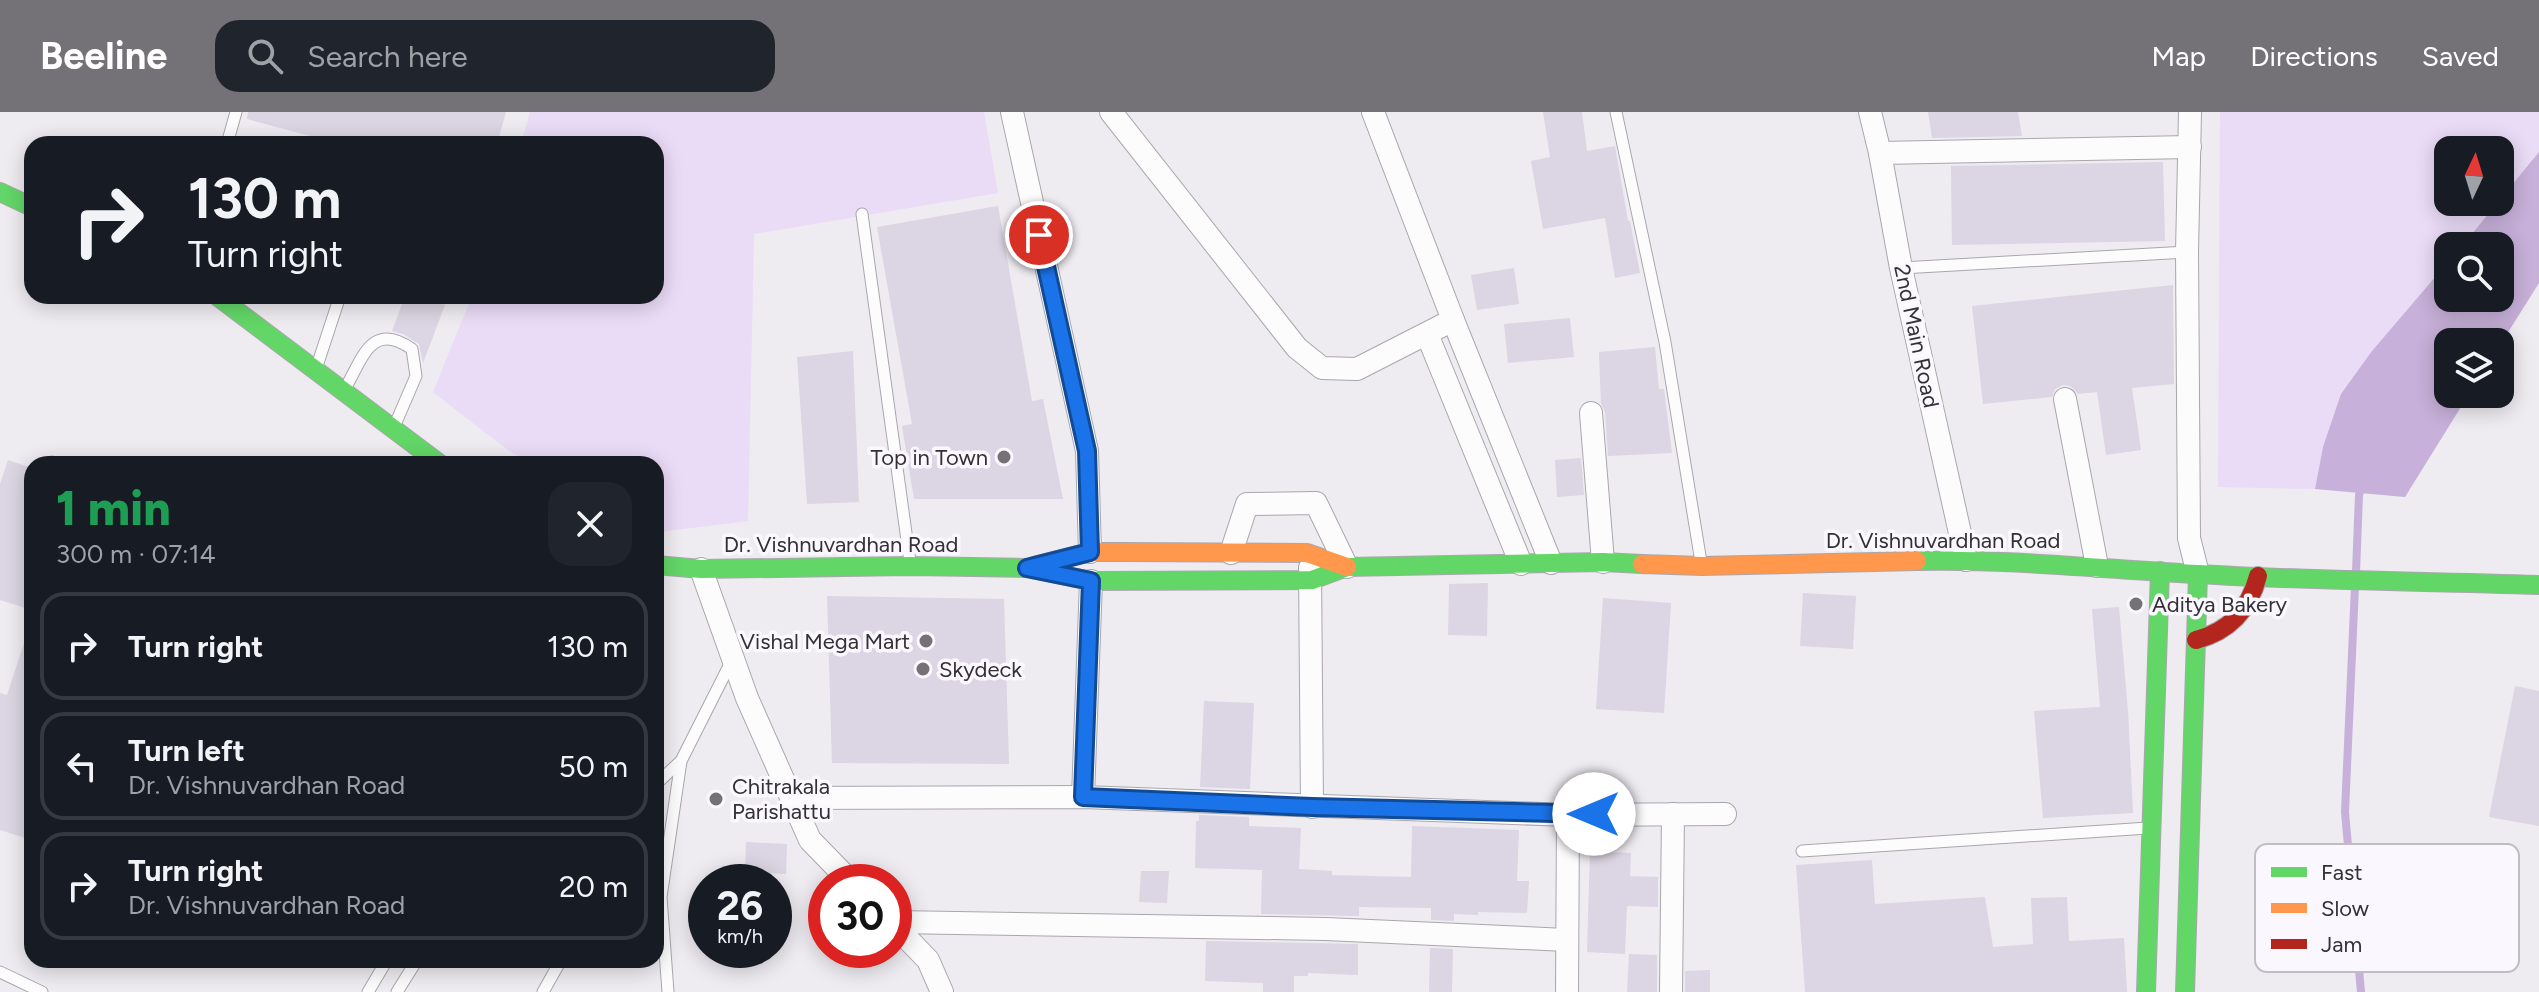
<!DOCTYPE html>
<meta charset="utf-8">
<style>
:root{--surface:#171b24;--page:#20242c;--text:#f1f3f6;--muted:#9ea1a6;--line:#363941;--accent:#747276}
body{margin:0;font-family:Figtree,sans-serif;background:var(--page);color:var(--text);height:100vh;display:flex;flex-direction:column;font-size:30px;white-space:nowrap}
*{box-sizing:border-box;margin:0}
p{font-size:26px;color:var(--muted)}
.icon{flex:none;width:44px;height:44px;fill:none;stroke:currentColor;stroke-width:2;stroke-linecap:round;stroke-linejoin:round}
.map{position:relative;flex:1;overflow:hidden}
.details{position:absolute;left:24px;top:344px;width:640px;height:512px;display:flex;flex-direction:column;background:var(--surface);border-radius:24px;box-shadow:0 4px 20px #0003}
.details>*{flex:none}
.hud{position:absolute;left:24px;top:24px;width:640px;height:168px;border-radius:24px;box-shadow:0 4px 20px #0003;background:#171b24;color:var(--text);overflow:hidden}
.needle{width:52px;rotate:4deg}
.buttons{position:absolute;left:2434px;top:24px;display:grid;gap:16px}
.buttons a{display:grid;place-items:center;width:80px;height:80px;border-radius:16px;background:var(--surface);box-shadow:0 4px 20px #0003;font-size:40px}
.speed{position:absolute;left:688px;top:752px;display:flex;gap:16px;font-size:40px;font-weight:700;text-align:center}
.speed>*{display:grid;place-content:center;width:104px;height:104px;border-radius:50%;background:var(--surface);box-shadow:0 4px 20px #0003;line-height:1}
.speed small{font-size:20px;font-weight:400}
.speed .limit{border:12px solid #d22;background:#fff;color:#111}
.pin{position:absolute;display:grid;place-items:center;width:68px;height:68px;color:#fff;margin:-34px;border:4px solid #fff;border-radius:50%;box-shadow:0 2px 8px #0007}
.me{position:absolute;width:88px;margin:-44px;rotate:270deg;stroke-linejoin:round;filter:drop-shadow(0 0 6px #0008)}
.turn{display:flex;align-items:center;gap:28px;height:168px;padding:0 32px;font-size:36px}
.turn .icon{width:104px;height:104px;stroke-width:2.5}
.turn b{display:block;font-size:56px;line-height:68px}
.round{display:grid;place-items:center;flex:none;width:84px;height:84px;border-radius:24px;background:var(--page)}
.head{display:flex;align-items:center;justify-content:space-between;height:136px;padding:0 32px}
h1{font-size:48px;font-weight:800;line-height:60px;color:#1e9e55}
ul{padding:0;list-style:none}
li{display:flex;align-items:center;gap:24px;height:108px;margin:0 16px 12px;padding:0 16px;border:4px solid var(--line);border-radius:24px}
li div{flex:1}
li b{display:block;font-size:30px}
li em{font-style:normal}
header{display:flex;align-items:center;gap:48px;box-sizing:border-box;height:112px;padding:0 40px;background:var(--accent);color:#fff}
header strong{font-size:38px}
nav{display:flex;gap:44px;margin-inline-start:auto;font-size:28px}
.search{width:560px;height:72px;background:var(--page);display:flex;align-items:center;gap:20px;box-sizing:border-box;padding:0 28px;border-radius:24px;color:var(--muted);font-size:30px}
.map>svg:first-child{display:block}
.green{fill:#eadbf6}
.water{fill:#c7b0d9}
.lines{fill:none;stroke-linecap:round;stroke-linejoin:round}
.stream{stroke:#c7b0d9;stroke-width:8}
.building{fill:#dcd5e3}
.lane-casing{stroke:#aaa7ac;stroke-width:13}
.street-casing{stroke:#aaa7ac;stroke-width:24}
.fast-casing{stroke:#aaa7ac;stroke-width:20}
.slow-casing{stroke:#aaa7ac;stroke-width:20}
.jam-casing{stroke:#aaa7ac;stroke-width:20}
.lane{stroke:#fcfcfd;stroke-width:11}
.street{stroke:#fcfcfd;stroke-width:22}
.fast{stroke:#63d668;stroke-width:18}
.slow{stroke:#ff974d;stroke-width:18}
.jam{stroke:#b3261e;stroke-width:18}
.route-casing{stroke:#114b97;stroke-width:20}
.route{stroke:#1a73e8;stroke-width:14}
.poi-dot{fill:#747276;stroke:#fbf7ff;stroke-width:3}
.labels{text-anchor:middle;stroke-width:7;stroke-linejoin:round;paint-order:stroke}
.street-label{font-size:22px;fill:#333134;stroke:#fbf7ff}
.poi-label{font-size:22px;fill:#333134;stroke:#fbf7ff;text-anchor:start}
.key{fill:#fbf7ff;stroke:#bfbcc2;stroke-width:2}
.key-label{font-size:22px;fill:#333134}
</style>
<header>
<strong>Beeline</strong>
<div class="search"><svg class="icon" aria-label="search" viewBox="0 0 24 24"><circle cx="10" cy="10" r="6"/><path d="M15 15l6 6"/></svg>Search here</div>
<nav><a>Map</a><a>Directions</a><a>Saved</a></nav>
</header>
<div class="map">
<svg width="2539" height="880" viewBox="0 0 2539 880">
<rect width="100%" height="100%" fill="#eeebf1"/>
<g class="green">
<path d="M 530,0 L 984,0 L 998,81 L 754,122 L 748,409 L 659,420 L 656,418 L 656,352 L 533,352 L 509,339 L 433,280 L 472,184 L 656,184 L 656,32 L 521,32 Z"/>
<path d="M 2220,0 L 2539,0 L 2539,40 L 2500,89 L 2500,38 L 2448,38 L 2448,90 L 2499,90 L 2462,134 L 2448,134 L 2448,150 L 2372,239 L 2323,335 L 2315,377 L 2218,375 Z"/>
</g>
<path class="water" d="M 2539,40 L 2539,171 L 2500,233 L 2500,230 L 2448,230 L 2448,282 L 2469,282 L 2405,385 L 2315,377 L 2323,335 L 2341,282 L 2372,239 L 2448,150 L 2448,186 L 2500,186 L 2500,134 L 2462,134 Z"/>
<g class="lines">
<g class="stream">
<path d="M 2356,460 L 2359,383 L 2362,374"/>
<path d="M 2355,474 L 2345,700 L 2361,880"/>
</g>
</g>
<g class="building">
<path d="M 248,0 L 506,0 L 497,32 L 340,32 L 247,7 Z"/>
<path d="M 1543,0 L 1582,0 L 1587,39 L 1615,34 L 1628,109 L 1630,109 L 1640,161 L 1615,166 L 1605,106 L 1543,117 L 1531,49 L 1550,45 Z"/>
<path d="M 1928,0 L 2018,0 L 2022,24 L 1932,26 Z"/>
<path d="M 2163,50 L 2165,129 L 1952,133 L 1951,54 Z"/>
<path d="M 998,94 L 1032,289 L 1043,287 L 1063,387 L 914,387 L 902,314 L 912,312 L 877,115 Z"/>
<path d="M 1514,156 L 1519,192 L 1477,198 L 1471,163 Z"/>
<path d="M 2173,173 L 2174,272 L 2132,276 L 2141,338 L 2106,343 L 2097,280 L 2078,282 L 2070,274 L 2063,273 L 2055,277 L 2052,285 L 1983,292 L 1972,194 Z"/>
<path d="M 405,184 L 421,184 L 445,193 L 423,251 L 419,232 L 403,222 L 392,219 Z"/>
<path d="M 1570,206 L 1574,245 L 1508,251 L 1504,212 Z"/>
<path d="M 1655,235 L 1659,277 L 1664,277 L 1672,341 L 1608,344 L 1605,300 L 1601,292 L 1599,240 Z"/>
<path d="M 853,239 L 859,390 L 807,392 L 797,245 Z"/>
<path d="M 1581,346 L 1584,383 L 1557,385 L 1555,348 Z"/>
<path d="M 8,348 L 32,356 L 32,498 L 0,488 L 0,372 Z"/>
<path d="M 1488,471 L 1487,524 L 1448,523 L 1449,472 Z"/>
<path d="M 1803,481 L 1856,484 L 1853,537 L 1800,534 Z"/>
<path d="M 827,484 L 1004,487 L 1009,652 L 832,651 Z"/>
<path d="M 1603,486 L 1671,491 L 1664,601 L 1596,597 Z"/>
<path d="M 2119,495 L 2128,599 L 2133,701 L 2043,706 L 2034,599 L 2100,595 L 2092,497 Z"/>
<path d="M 28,519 L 32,520 L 32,728 L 0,718 L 0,581 L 7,583 Z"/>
<path d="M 2515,574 L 2539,579 L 2539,714 L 2489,705 Z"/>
<path d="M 1204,589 L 1254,591 L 1250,677 L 1200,675 Z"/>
<path d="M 1199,703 L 1249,705 L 1249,714 L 1301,716 L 1299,757 L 1332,759 L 1332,763 L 1411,765 L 1412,714 L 1519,718 L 1517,769 L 1529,769 L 1527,801 L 1478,800 L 1478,803 L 1454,802 L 1454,809 L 1431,808 L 1431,796 L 1359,795 L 1359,804 L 1261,802 L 1262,758 L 1195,756 L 1196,709 L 1199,709 Z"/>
<path d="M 746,730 L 787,732 L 786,762 L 745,760 Z"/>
<path d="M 1590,739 L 1631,741 L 1630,764 L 1658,765 L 1658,795 L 1627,794 L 1625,842 L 1587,840 Z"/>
<path d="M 1872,748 L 1875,792 L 1985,785 L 1993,835 L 2033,832 L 2031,786 L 2067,785 L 2069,829 L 2124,826 L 2127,880 L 1805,880 L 1796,753 Z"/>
<path d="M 1141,759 L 1169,759 L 1167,791 L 1139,790 Z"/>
<path d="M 1206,829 L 1358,832 L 1358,863 L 1308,861 L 1308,864 L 1294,864 L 1294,880 L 1263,880 L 1263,871 L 1205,869 Z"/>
<path d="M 1430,836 L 1453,837 L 1452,880 L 1429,880 Z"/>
<path d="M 1629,842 L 1657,843 L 1657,880 L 1627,880 Z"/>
<path d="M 1710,858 L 1710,880 L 1685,880 L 1685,859 Z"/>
</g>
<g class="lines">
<defs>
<g id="lane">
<path d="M 1616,0 L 1665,230 L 1701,450"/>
<path d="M 227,32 L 236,0"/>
<path d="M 862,102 L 910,450"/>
<path d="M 1901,156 L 2187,140"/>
<path d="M 317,254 L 340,184"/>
<path d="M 346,275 C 363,245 372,209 412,237 L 416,264 L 394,315"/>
<path d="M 52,350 L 57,352"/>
<path d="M 656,672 L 681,649 L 733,546"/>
<path d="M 1802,739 L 2148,716"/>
<path d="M 0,860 L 42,880"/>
<path d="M 368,880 L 387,848"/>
<path d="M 397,880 L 417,848"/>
<path d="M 543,880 L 561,848"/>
<path d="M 668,880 L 661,785 L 681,649"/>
</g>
<g id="street">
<path d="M 1012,0 L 1087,339 L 1090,440"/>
<path d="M 1111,0 L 1297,236 L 1322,256 L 1357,257 L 1453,208 L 1373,0"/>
<path d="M 1870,0 L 1880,41 L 1901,156 L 1966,448"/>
<path d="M 2190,0 L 2187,140 L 2189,426 L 2198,462"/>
<path d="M 1880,41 L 2190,35"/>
<path d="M 1453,208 L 1551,451"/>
<path d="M 1427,222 L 1521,452"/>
<path d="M 2065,287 L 2097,454"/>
<path d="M 1591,301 L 1603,450"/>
<path d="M 1231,441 L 1247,392 L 1316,391 L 1347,455"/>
<path d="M 1310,456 L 1312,695"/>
<path d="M 701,457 L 747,586 L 810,728 L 851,770"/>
<path d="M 1083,685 L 1091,469"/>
<path d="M 791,686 L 1083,685 L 1568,703 L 1725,702"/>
<path d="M 894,810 L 1326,817 L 1567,828"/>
<path d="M 894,813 L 928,848 L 942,880"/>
<path d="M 1567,880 L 1568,703"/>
<path d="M 1671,880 L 1673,702"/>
</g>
<g id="fast">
<path d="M 0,80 L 32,95"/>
<path d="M 217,184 L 440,352"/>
<path d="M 1917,449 C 2011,447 2104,457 2198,462 C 2311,469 2425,469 2539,473"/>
<path d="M 656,453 L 701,457 L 911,454 L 1027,456 L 1091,469 L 1312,468 L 1347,455 L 1603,450 L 1642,452"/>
<path d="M 2146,880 L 2160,459"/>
<path d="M 2185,880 L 2198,462"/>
</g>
<g id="slow">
<path d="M 1642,452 L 1702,454 L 1917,449"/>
<path d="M 1034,454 L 1090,440 L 1121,440 L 1307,441 L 1347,455"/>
</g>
<path id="jam" d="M 2196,528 C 2230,519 2249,498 2258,464"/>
</defs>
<use href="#lane" class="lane-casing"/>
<use href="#street" class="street-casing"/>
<use href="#fast" class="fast-casing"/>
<use href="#slow" class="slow-casing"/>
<use href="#jam" class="jam-casing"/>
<use href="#lane" class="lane"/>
<use href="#street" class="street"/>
<use href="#fast" class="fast"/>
<use href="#slow" class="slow"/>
<use href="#jam" class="jam"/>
</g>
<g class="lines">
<defs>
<path id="route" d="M 1039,123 L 1087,339 L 1090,440 L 1027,456 L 1091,469 L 1083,685 L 1312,695 L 1594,702"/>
</defs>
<use href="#route" class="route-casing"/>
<use href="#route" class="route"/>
</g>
<g class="poi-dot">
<circle cx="1004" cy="345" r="8"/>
<circle cx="2136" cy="492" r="8"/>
<circle cx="926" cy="529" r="8"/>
<circle cx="923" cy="557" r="8"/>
<circle cx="716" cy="687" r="8"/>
</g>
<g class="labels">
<g class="street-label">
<text transform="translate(1917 224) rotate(78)" y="8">2nd Main Road</text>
<text x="1943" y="436">Dr. Vishnuvardhan Road</text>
<text x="841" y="440">Dr. Vishnuvardhan Road</text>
</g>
<g class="poi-label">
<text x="988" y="353" text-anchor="end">Top in Town</text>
<text x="2152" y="500">Aditya Bakery</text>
<text x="910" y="537" text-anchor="end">Vishal Mega Mart</text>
<text x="939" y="565">Skydeck</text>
<text x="732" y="682">Chitrakala<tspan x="732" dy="25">Parishattu</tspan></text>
</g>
</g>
<rect x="2255" y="732" width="264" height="128" rx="12" class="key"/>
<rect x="2271" y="755" width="36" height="10" fill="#63d668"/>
<rect x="2271" y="791" width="36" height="10" fill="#ff974d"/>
<rect x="2271" y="827" width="36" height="10" fill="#b3261e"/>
<g class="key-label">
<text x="2321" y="768">Fast</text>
<text x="2321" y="804">Slow</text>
<text x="2321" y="840">Jam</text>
</g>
</svg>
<div class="buttons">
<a><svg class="needle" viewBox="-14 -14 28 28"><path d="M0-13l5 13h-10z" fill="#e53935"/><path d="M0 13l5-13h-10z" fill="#9ea1a6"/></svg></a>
<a><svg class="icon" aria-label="search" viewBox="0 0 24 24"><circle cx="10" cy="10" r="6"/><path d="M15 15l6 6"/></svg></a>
<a><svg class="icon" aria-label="layers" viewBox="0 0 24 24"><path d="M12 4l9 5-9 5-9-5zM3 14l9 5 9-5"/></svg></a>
</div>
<div class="speed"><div>26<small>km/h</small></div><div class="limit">30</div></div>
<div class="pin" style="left:1039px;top:123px;background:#d93025"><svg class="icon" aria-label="arrive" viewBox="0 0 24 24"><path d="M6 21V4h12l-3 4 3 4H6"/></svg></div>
<svg class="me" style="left:1594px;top:702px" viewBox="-20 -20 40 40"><circle r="19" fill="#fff"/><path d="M0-13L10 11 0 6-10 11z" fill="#1a73e8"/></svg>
<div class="hud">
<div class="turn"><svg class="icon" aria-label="right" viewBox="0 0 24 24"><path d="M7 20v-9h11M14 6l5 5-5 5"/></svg><div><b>130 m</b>Turn right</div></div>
</div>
<section class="details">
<div class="head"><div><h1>1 min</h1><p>300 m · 07:14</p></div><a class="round"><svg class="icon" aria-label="close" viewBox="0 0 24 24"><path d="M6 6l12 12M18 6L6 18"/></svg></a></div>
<ul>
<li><svg class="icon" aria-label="right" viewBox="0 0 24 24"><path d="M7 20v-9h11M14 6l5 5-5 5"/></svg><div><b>Turn right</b></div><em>130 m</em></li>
<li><svg class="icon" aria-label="left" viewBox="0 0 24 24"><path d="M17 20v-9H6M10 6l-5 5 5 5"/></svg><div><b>Turn left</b><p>Dr. Vishnuvardhan Road</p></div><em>50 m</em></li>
<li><svg class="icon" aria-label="right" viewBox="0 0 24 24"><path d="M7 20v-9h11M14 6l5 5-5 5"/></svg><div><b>Turn right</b><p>Dr. Vishnuvardhan Road</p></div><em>20 m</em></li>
</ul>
</section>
</div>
